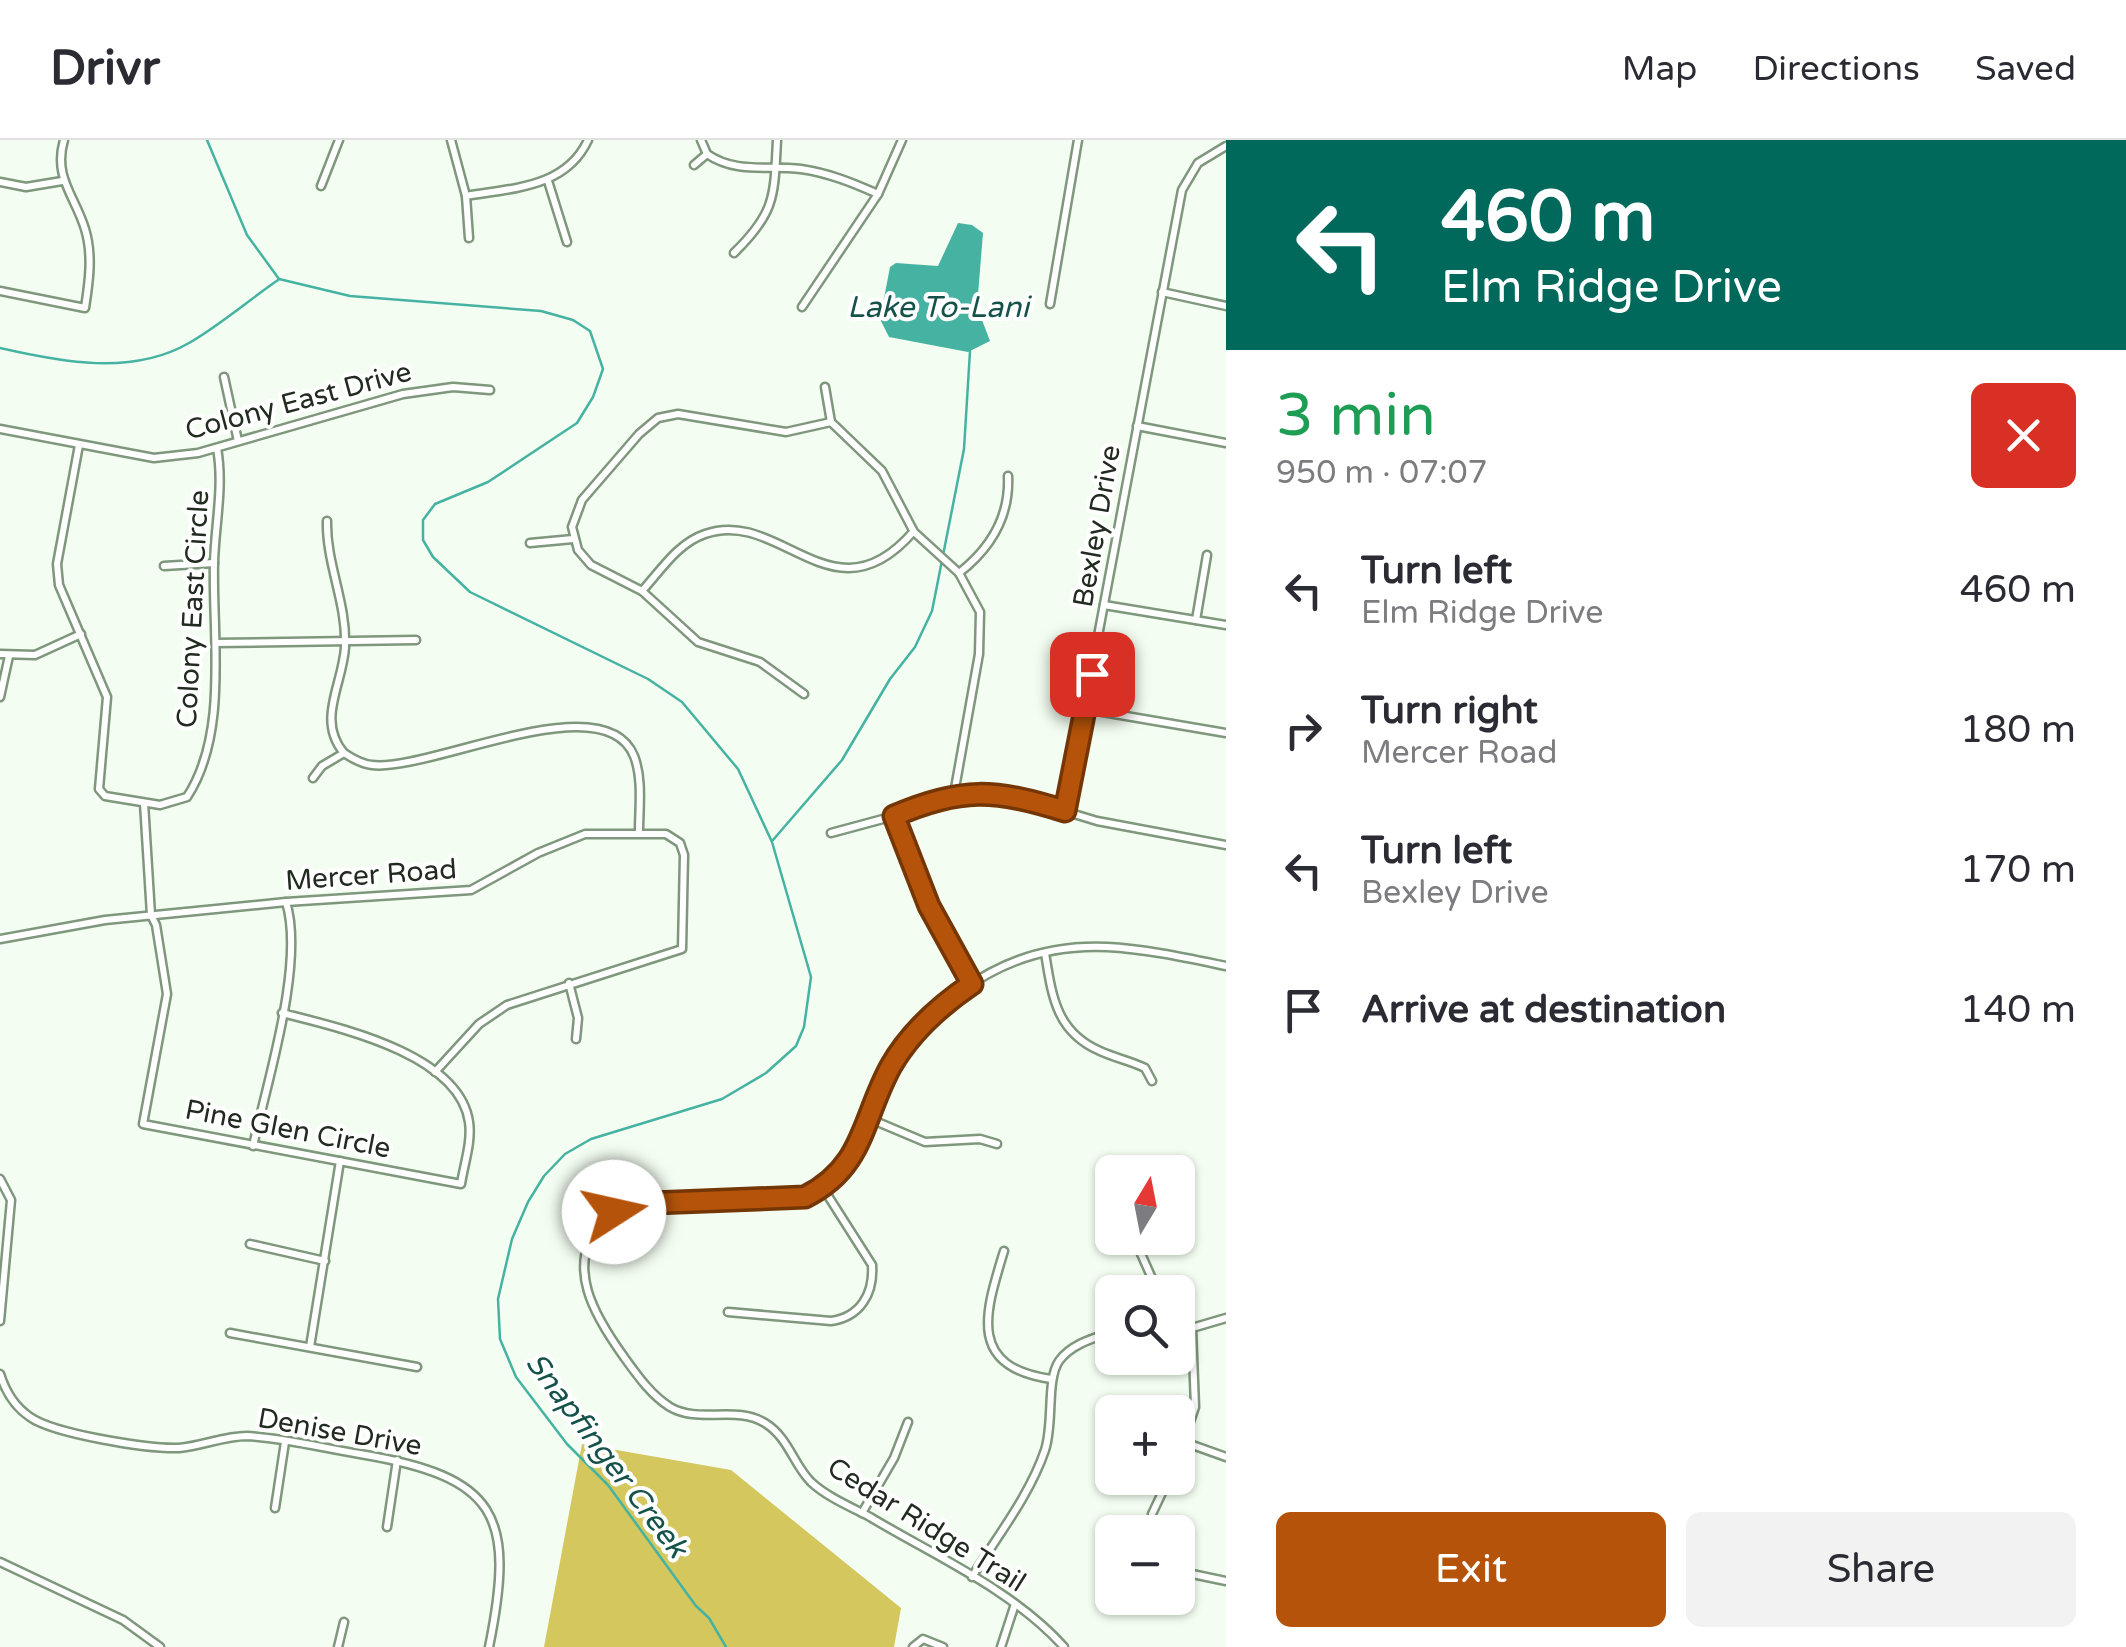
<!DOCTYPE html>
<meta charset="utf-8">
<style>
:root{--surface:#fff;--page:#f2f2f3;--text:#2b2b33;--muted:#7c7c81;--line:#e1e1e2;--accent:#b45309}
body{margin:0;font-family:"Varela Round",sans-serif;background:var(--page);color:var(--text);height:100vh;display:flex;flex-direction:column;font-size:38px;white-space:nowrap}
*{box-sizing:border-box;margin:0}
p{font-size:32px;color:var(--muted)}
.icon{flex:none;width:55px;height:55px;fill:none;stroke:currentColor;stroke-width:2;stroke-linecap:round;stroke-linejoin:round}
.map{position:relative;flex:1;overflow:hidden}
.panel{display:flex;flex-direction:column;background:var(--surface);width:900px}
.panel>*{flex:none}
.hud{background:#00695c;color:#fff;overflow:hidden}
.needle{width:65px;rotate:10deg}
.tools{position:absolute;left:1095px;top:1015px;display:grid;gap:20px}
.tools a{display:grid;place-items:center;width:100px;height:100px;border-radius:15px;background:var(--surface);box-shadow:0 2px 8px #0004;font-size:50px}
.pin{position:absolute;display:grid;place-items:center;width:85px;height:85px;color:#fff;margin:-42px;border-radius:20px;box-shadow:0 5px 15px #0006}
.me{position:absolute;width:110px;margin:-55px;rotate:80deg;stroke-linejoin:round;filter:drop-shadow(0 0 8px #0008)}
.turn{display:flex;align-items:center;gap:35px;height:210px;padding:0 50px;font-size:45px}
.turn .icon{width:130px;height:130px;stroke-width:2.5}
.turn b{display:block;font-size:70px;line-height:85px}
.round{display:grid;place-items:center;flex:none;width:105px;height:105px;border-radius:15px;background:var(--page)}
.overview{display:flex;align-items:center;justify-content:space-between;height:170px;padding:0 50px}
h1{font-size:60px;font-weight:600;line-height:75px;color:#1e9e55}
.action{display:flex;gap:20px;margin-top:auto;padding:20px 50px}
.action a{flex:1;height:115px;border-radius:15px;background:var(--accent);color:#fff;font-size:40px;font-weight:600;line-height:115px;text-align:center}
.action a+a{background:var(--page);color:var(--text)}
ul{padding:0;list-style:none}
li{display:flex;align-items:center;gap:30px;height:140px;padding:0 50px}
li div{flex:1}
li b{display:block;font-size:38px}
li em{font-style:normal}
header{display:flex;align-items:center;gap:60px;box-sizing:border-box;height:140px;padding:0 50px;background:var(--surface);border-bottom:2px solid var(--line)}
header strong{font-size:48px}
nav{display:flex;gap:55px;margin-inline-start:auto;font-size:35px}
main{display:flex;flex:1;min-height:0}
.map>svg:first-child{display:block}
.forest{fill:#d3c75e}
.water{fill:#46b3a2}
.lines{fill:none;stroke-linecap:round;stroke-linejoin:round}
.stream{stroke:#46b3a2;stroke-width:2.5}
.street-casing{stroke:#7f977c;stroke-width:11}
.street{stroke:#fff;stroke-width:6}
.route-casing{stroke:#753606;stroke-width:25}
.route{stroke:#b45309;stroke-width:18}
.labels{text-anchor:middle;stroke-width:8;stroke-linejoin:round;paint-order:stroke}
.street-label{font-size:28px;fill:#212b20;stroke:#fff}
.water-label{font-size:30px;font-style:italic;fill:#15524a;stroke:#fff}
</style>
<header>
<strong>Drivr</strong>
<nav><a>Map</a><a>Directions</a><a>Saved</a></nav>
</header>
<main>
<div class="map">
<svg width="1226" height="1507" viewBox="0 0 1226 1507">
<rect width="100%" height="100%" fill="#f3fdf1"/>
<path class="forest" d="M 582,1304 L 731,1330 L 901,1468 L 894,1507 L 544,1507 Z"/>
<path class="water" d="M 958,83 L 972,85 L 983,93 L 977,167 L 990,201 L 968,212 L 889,197 L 880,179 L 890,127 L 896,123 L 938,126 Z"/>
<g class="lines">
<g class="stream">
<path d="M 207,0 L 247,95 L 279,139 L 350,156 L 541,171 L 573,180 L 590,191 L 603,229 L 593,257 L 577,283 L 488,342 L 435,364 L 423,380 L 423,400 L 433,417 L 470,452 L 648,539 L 682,562 L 738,629 L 772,702 L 811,837 L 804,887 L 796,906 L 766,933 L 722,959 L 591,999 L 565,1014 L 544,1036 L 528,1062 L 512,1099 L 498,1159 L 500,1199 L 516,1237 L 567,1304 L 608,1345 L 696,1466 L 709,1478 L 726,1507"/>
<path d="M 0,208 C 61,222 132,236 189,203 C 220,185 249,160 278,140"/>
<path d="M 773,700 L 842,620 L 890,539 L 915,507 L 932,471 L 964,309 L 970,211"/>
</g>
<defs>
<g id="street">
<path d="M 451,0 L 466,56 L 469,98"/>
<path d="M 701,0 L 707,14 C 736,34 768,25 801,29 C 829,33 853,43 878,54"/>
<path d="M 694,25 L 707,14"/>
<path d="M 548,41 L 567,102"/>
<path d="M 0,42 L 26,47 L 62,41"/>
<path d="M 321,46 L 339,0"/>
<path d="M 466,56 C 512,48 566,48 588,0"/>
<path d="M 734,113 C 776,72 774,56 777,0"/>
<path d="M 0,151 L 85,168 C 89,142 93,115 85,89 C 75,56 53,37 64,0"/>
<path d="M 1162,152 L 1226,166"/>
<path d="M 1050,164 L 1078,0"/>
<path d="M 802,167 L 878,54 L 902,0"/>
<path d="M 224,237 L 238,301"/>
<path d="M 825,247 L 831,282 L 882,331 L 914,392 L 959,433 L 980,472 L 979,514 L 954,654"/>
<path d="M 1137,286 L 1226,303"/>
<path d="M 0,289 L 154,318 L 198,313 L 403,254 L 453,247 L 490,250"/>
<path d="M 79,305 L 57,424 L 59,445 L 107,557 L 99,649 L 105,656 L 160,665 L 187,657 C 229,593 212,495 214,423 C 215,384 224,347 217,308"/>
<path d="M 327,381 C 326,424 347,463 345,507 C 343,544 316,580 344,613 C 353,619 362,624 372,625 C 430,632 604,543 634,616 C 643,639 639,668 639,692"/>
<path d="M 530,403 L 573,399"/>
<path d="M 164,426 L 214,423"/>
<path d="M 959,433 C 991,408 1010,377 1008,336"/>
<path d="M 642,451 C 661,430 678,403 705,394 C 780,367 833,484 913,392"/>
<path d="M 1104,465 L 1226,485"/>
<path d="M 1196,480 L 1207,415"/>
<path d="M 216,503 L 416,500"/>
<path d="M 0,514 L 35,515 L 81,494"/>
<path d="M 804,554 L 760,522 L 698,502 L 642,451 L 591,425 L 578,410 L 572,387 L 582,360 L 639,294 L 658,278 L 678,274 L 786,292 L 831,282"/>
<path d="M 0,557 L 9,516"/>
<path d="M 1085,569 L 1226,593"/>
<path d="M 313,638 L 322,626 L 344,613"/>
<path d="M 144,663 L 151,775 L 156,785 L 167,854 L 143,984 L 461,1044 C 464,1024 472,1002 469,982 C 459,913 336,887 282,873"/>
<path d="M 1065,671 L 1182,50 L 1198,23 L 1226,6"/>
<path d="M 894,676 L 929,766 L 972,844"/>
<path d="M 831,693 L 894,676 L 954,654 L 988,654 L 1041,664 L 1097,681 L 1226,705"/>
<path d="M 0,799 L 105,780 L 286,762 L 471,750 L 538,713 L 585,694 L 666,694 L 680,703 L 684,715 L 682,809 L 507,865 L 479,884 L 435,932"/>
<path d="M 1045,813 C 1052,856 1056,892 1100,911 C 1115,918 1131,921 1145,928 L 1152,941"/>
<path d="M 569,843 L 578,878 L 576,899"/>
<path d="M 868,978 L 925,1002 L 980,999 L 997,1004"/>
<path d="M 253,1006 C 267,942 305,823 286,762"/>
<path d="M 0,1039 L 11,1060 L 0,1181"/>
<path d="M 1103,1042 L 1112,1058"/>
<path d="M 1134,1098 L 1158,1152"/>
<path d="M 250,1104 L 325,1121"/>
<path d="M 1004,1111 C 985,1173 967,1227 1051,1239"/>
<path d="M 728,1172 L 831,1181 C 860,1177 874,1154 872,1125 L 823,1048"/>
<path d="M 1178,1187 L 1192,1188 L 1226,1178"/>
<path d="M 230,1193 L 417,1227"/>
<path d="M 310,1207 L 340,1021"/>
<path d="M 0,1234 C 5,1250 15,1267 30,1277 C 54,1294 148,1309 179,1308 C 202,1306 224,1296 247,1296 C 284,1298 323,1308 360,1314 C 497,1337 516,1374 489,1507"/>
<path d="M 1184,1302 L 1226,1317"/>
<path d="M 1178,1317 L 1195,1267 L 1192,1188"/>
<path d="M 275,1368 L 285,1302"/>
<path d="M 862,1373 L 894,1318 L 908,1282"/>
<path d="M 387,1387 L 397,1320"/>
<path d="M 1152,1392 L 1152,1374 L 1169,1338"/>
<path d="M 0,1422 L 123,1480 L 160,1507"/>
<path d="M 1178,1431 L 1226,1441"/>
<path d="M 972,1437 C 996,1398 1030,1355 1045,1310 C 1054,1283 1046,1240 1059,1221 C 1071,1204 1094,1198 1112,1192"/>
<path d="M 338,1507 L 344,1482"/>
<path d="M 913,1507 L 923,1499 L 943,1507"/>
<path d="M 1001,1507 L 1015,1464"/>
<path d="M 1064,1507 C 1013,1450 935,1416 870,1377 C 851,1367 827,1357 811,1342 C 793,1324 789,1298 765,1283 C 736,1265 699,1284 670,1267 C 651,1255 637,1235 624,1217 C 596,1178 563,1126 602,1081 C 612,1069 629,1067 644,1065 C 710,1054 804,1087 849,1022 C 859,1007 863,989 870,973 C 911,874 994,802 1107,807 C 1146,809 1187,818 1226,826"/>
</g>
</defs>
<use href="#street" class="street-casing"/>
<use href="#street" class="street"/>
</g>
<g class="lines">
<defs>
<path id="route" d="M 614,1072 L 653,1063 L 805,1057 C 865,1027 862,978 891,926 C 911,891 941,865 972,844 L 929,766 L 894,676 C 961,647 995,649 1065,671 L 1092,534"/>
</defs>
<use href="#route" class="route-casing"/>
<use href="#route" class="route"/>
</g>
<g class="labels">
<g class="street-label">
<text transform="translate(298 260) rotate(-15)" y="10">Colony East Drive</text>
<text transform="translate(1096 386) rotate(-80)" y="10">Bexley Drive</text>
<text transform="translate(192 469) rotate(-87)" y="10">Colony East Circle</text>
<text transform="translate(371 734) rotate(-4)" y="10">Mercer Road</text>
<text transform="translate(288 988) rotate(11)" y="10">Pine Glen Circle</text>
<text transform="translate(340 1291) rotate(10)" y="10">Denise Drive</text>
<text transform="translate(927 1384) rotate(32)" y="10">Cedar Ridge Trail</text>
</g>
<g class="water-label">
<text x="938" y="177">Lake To-Lani</text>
<text transform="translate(607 1315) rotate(53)" y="10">Snapfinger Creek</text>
</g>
</g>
</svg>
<div class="tools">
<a><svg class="needle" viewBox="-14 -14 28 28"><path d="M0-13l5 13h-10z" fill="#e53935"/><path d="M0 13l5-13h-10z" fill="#7c7c81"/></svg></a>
<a><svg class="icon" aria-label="search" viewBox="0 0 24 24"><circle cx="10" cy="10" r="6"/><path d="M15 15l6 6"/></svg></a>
<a>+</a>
<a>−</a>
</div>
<div class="pin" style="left:1092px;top:534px;background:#d93025"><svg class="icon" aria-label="arrive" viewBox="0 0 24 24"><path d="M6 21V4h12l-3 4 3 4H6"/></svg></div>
<svg class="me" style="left:614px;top:1072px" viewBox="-20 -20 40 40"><circle r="19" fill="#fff"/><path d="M0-13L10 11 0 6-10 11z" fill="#b45309"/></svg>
</div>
<section class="panel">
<div class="hud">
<div class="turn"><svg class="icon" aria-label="left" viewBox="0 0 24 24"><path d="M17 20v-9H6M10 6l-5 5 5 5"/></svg><div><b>460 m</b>Elm Ridge Drive</div></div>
</div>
<div class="overview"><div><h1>3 min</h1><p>950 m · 07:07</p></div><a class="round" style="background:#d93025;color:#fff"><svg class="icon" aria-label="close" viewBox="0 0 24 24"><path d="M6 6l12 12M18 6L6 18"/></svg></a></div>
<ul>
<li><svg class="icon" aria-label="left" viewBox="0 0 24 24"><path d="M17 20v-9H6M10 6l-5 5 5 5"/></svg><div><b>Turn left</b><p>Elm Ridge Drive</p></div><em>460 m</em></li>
<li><svg class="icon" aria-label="right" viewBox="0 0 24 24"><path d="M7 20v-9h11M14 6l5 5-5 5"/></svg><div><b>Turn right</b><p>Mercer Road</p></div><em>180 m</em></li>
<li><svg class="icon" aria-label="left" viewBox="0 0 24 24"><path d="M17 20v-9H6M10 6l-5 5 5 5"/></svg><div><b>Turn left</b><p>Bexley Drive</p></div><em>170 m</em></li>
<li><svg class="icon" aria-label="arrive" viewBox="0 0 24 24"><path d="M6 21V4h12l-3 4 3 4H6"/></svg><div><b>Arrive at destination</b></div><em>140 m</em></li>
</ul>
<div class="action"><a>Exit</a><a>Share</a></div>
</section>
</main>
